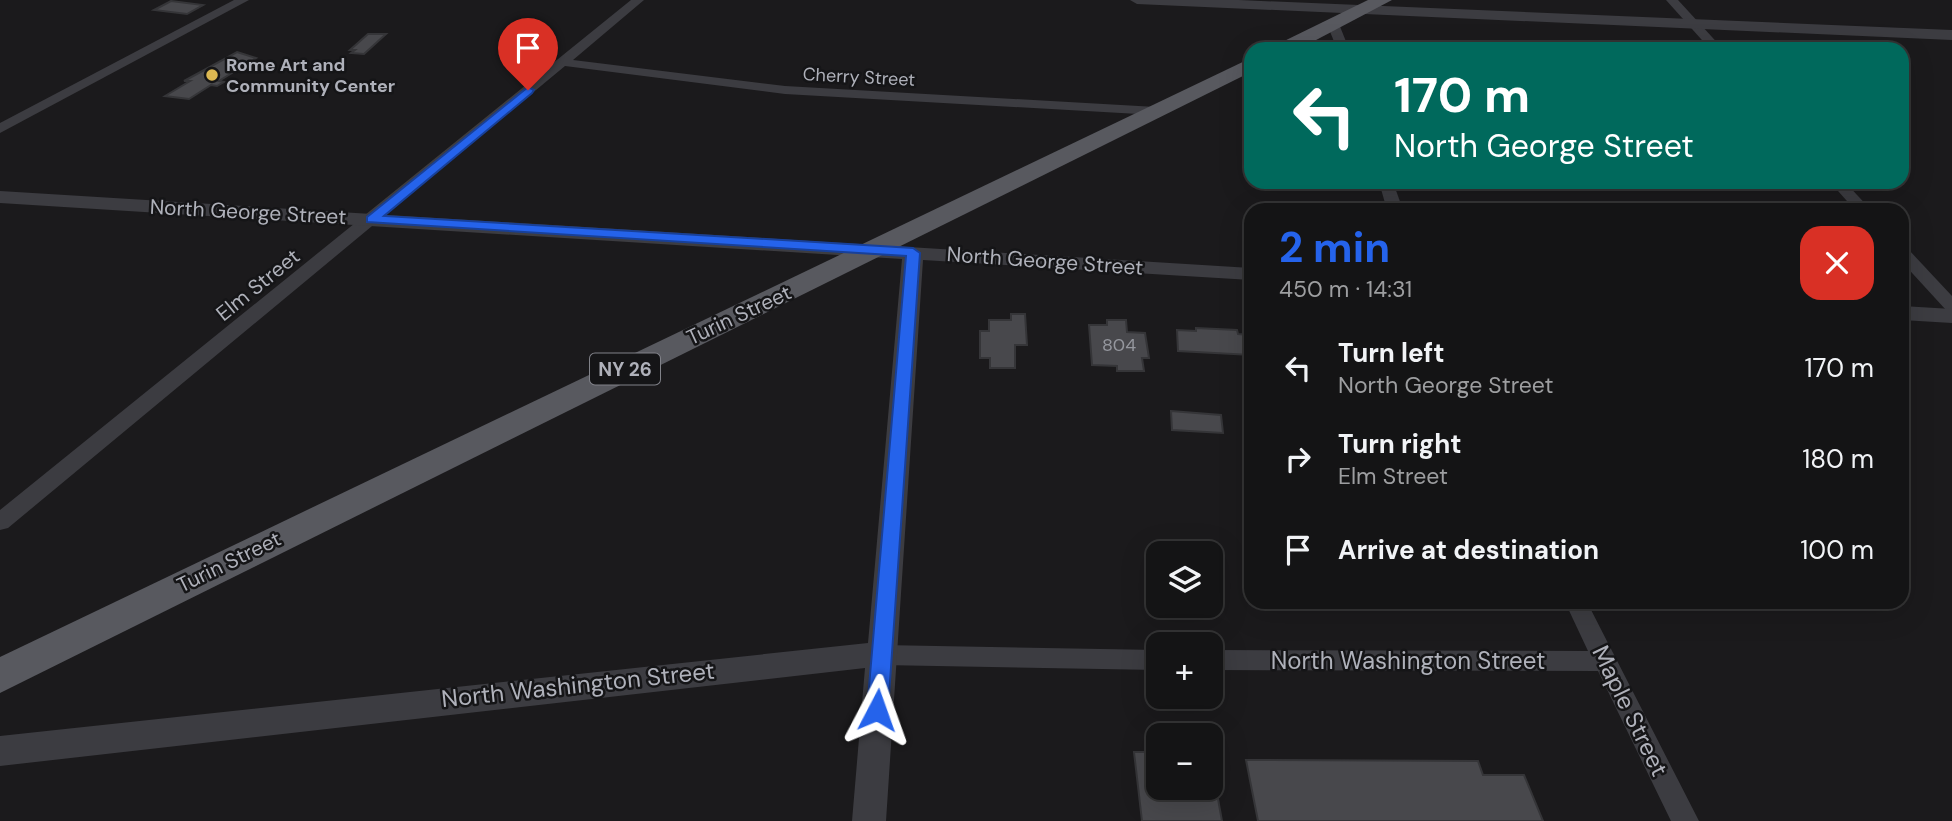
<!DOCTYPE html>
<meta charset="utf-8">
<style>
:root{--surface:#141415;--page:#212122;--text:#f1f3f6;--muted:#9d9ea0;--line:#333334;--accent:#2563eb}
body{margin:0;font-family:"DM Sans",sans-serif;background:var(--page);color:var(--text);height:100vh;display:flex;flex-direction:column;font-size:26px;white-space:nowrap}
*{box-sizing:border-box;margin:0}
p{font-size:23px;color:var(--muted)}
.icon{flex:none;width:38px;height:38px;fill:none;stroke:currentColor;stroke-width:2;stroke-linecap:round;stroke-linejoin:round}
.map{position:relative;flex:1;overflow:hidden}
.details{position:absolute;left:1244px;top:203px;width:665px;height:406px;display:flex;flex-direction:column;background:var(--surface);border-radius:21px;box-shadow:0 7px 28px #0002,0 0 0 2px var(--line)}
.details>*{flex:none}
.hud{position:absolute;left:1244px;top:42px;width:665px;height:147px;border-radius:21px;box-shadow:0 7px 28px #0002,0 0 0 2px var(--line);background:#00695c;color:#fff;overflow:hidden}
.tools{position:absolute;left:1146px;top:541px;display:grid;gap:14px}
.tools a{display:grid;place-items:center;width:77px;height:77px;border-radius:14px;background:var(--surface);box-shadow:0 7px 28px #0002,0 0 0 2px var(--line);font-size:35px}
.pin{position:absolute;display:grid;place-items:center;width:60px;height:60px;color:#fff;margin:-72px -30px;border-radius:50% 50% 50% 0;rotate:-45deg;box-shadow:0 0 7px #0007}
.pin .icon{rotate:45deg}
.me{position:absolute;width:77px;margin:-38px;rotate:4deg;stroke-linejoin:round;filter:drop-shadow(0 0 5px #0008)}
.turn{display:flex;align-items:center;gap:24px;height:147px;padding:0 35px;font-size:32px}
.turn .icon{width:91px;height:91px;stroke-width:2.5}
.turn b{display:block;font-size:49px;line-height:60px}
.round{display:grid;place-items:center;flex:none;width:74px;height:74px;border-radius:21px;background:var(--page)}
.overview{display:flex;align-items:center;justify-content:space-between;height:119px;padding:0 35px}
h1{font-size:42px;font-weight:700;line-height:52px;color:var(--accent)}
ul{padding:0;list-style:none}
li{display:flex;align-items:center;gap:21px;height:91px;padding:0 35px}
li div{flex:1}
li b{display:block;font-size:26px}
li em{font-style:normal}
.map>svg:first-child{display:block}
.building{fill:#48484c;stroke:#353538;stroke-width:2}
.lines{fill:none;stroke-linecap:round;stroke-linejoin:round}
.minor{fill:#3c3c41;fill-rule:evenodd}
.tertiary{fill:#3c3c41;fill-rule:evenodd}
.primary{fill:#58595f;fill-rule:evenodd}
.route{fill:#2563eb;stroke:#184099;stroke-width:2}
.poi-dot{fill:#dcb852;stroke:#151517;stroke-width:2.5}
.labels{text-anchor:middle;stroke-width:5;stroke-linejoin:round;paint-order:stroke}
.far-poi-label{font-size:18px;font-weight:bold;fill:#afb1ba;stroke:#151517;text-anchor:start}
.far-street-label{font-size:18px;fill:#afb1ba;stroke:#151517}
.number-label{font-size:18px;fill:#95979e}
.shield{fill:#151517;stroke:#818289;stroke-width:2}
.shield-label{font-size:19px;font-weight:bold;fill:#afb1ba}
.street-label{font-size:21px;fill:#afb1ba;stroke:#151517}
.near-street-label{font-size:24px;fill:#afb1ba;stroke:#151517}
</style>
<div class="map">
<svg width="1952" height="821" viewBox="0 0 1952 821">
<rect width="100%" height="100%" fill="#1b1a1c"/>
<g class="building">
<path d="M 171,1 L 203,5 L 187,14 L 154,10 Z"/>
<path d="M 368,34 L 386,34 L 364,54 L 351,53 L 355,50 L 350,50 Z"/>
<path d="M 237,52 L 256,58 L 219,81 L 224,82 L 217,86 L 211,85 L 189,99 L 165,96 L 190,81 L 184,81 Z"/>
<path d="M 1011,314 L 1025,314 L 1027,345 L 1015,345 L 1015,368 L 990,368 L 990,358 L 980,358 L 980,331 L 989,331 L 989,320 L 1011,320 Z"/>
<path d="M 1107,320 L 1126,320 L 1127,332 L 1145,333 L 1149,358 L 1142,358 L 1144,371 L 1117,371 L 1117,366 L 1092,365 L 1089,325 L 1107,325 Z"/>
<path d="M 1196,328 L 1237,330 L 1238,334 L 1251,335 L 1251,355 L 1178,351 L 1177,330 L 1196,331 Z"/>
<path d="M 1171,411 L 1221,415 L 1223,433 L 1172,430 Z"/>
<path d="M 1134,752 L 1158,752 L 1158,788 L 1211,788 L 1211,760 L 1222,821 L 1142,821 Z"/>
<path d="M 1246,760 L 1478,761 L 1483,775 L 1524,775 L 1543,821 L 1258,821 Z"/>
</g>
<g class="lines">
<g class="minor">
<path d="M 234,0 L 249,0 L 0,133 L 0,123 Z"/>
<path d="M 631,0 L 644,0 L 573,60 L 785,86 L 1156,107 L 1163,111 L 1156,115 L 785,94 L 565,66 L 8,528 L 0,530 L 0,510 Z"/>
<path d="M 1666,0 L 1678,0 L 1723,49 L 1710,49 Z"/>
<path d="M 1333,20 L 1339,24 L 1349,49 L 1337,49 L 1327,24 Z"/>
<path d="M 1379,182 L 1393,182 L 1403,210 L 1387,210 Z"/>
<path d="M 1830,182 L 1845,182 L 1871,210 L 1855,210 Z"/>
<path d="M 1902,247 L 1908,249 L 1952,296 L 1952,311 L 1946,310 L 1902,262 Z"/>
<path d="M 1565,602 L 1587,602 L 1699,821 L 1671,821 L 1598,671 L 1211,670 L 1211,650 L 1588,651 Z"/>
<path d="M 882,645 L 1158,650 L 1158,670 L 882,665 L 874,662 L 870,655 L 874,648 Z"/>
</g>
<g class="tertiary">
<path d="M 1130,0 L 1239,0 L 1952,30 L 1952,40 L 1137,4 Z"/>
<path d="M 0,191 L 1251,268 L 1251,280 L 923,260 L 886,821 L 852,821 L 865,668 L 0,766 L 0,736 L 868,643 L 902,259 L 0,203 Z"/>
<path d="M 1902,306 L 1952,309 L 1952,323 L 1902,320 Z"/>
</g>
<g class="primary">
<path d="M 1368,0 L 1392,0 L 1299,49 L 1273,49 L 1276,45 Z"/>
<path d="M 1251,58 L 1251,72 L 0,693 L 0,657 Z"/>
</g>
</g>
<path class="route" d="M 528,87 L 534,90 L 532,93 L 384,216 L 913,248 L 920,253 L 888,710 L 885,717 L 877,719 L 870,717 L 867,710 L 906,256 L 367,222 L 367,217 Z"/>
<circle class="poi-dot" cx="212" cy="75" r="7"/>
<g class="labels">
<g class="far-poi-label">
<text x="226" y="71">Rome Art and<tspan x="226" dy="21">Community Center</tspan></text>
</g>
<g class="far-street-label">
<text transform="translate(859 77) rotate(3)" y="6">Cherry Street</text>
</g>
<g class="number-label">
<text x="1119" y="351">804</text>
</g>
<rect class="shield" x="590" y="353.5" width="70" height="31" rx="5"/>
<g class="shield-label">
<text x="625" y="376">NY 26</text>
</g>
<g class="street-label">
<text transform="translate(248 212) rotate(3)" y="7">North George Street</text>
<text transform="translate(1045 261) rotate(4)" y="7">North George Street</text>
<text transform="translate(258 285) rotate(-39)" y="7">Elm Street</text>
<text transform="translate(739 315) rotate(-25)" y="7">Turin Street</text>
<text transform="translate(229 562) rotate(-26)" y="7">Turin Street</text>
</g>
<g class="near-street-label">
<text x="1408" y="669">North Washington Street</text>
<text transform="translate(578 685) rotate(-6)" y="8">North Washington Street</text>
<text transform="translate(1630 711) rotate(64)" y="8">Maple Street</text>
</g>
</g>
</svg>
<div class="tools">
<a><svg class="icon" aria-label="layers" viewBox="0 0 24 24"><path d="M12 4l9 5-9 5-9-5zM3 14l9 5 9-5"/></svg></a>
<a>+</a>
<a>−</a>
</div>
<div class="pin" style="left:528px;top:90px;background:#d93025"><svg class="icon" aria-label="arrive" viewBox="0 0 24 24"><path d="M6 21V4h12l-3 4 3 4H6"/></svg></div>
<svg class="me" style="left:877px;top:710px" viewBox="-20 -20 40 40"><path d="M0-17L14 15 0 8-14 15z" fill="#2563eb" stroke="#fff" stroke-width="4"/></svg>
<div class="hud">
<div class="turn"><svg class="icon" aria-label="left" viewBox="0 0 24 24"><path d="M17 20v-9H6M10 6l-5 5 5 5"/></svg><div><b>170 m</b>North George Street</div></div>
</div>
<section class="details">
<div class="overview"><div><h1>2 min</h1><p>450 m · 14:31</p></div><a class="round" style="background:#d93025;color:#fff"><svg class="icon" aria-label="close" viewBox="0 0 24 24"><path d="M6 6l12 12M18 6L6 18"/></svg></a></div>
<ul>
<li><svg class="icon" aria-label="left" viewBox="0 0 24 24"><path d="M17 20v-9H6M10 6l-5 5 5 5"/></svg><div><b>Turn left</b><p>North George Street</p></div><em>170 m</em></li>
<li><svg class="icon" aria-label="right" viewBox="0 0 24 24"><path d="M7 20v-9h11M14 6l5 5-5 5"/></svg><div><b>Turn right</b><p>Elm Street</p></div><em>180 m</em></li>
<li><svg class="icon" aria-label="arrive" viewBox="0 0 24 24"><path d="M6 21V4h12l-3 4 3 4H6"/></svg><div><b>Arrive at destination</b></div><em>100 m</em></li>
</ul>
</section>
</div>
